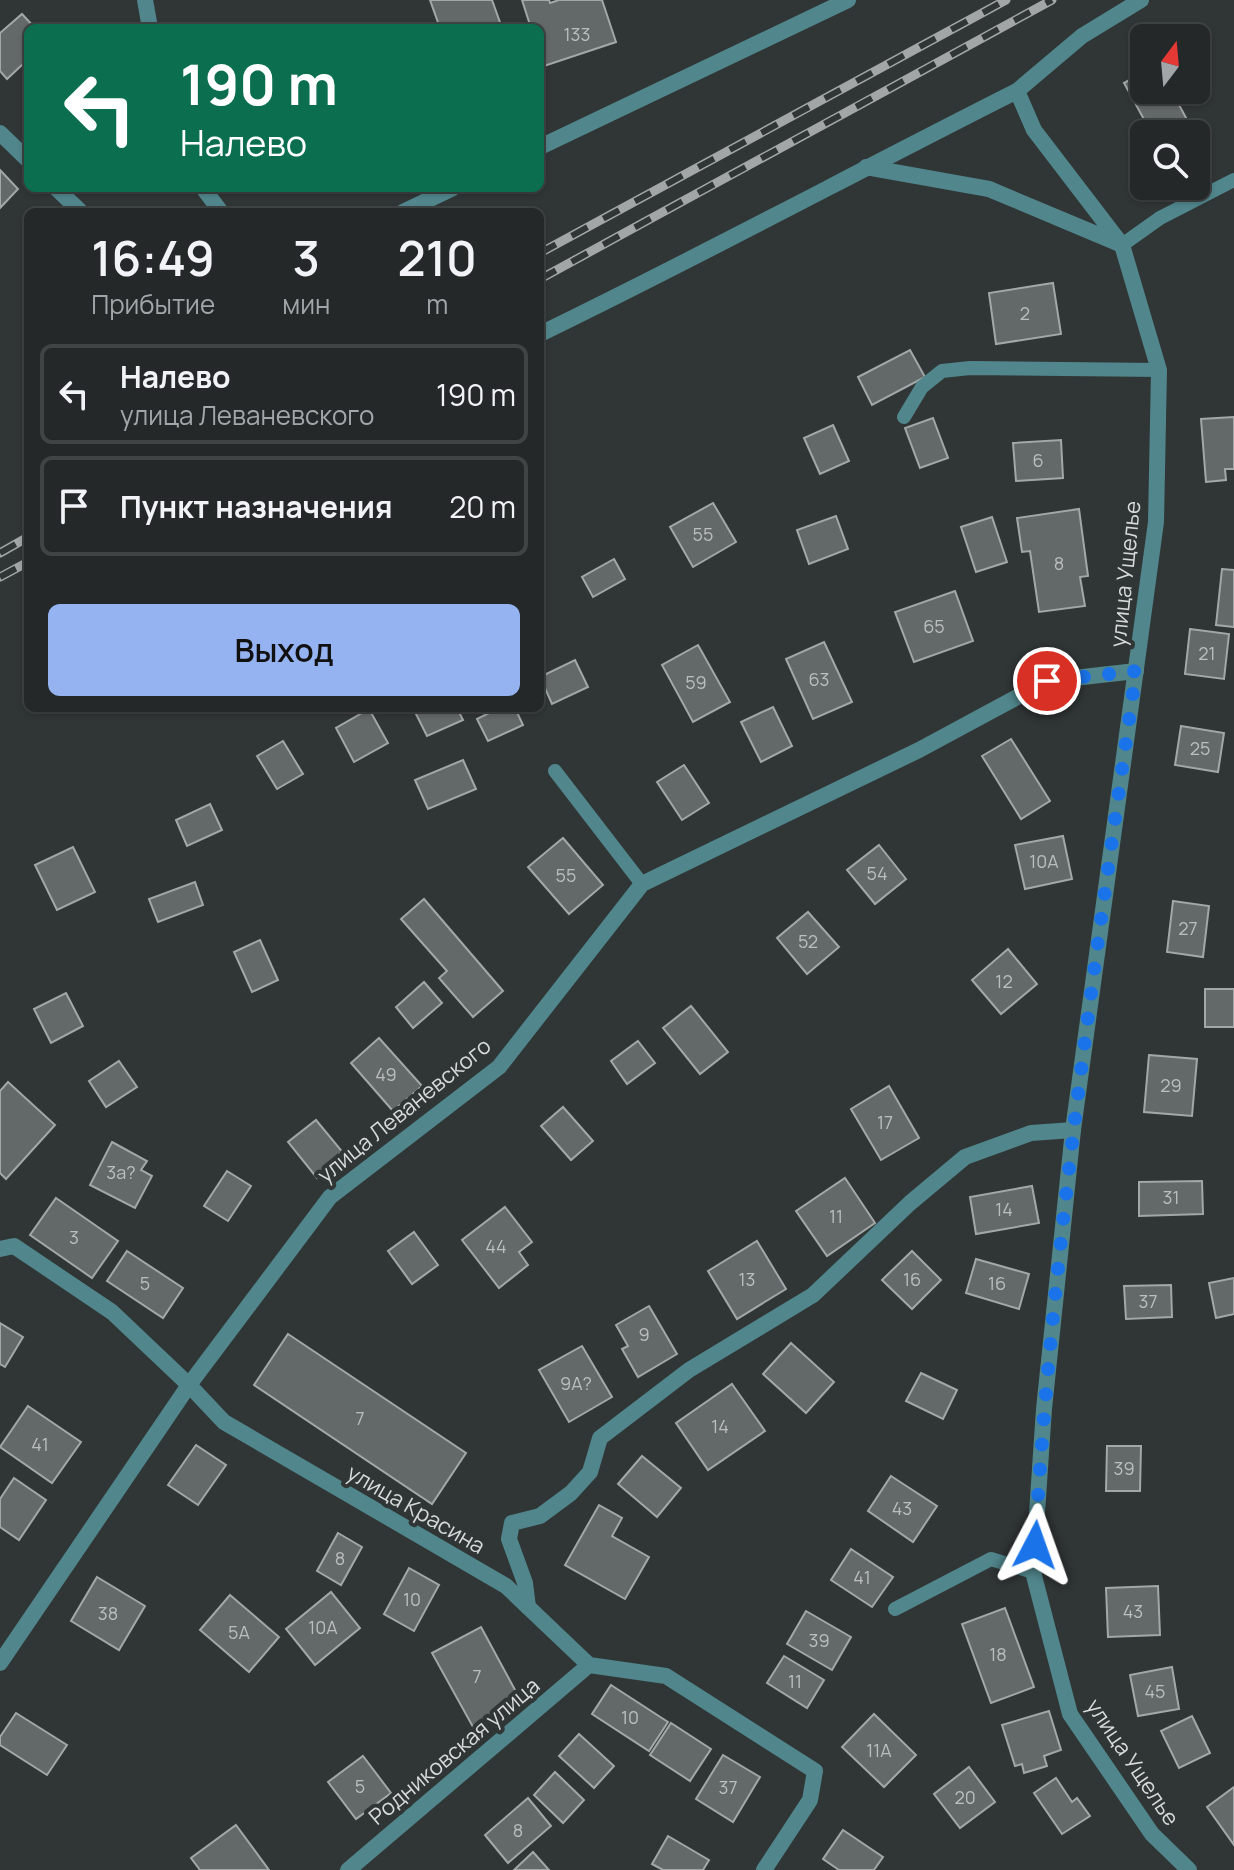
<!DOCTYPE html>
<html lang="ru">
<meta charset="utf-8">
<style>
:root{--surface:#242828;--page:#303434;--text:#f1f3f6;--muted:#a3a6a8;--line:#414445;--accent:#95b2f1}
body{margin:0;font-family:Manrope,sans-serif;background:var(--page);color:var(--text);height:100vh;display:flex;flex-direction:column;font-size:30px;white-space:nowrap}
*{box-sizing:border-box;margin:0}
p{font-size:26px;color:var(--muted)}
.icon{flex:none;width:44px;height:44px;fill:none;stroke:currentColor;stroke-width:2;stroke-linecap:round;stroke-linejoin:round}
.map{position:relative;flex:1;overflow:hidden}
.details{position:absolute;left:24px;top:208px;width:520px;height:504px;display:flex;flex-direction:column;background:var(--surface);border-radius:12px;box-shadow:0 2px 6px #0004,0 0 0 2px var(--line)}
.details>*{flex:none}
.banner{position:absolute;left:24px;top:24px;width:520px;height:168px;border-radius:12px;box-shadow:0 2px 6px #0004,0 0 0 2px var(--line);background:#0b6e4f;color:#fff;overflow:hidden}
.needle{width:52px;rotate:16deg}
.fabs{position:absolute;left:1130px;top:24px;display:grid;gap:16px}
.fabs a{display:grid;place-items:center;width:80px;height:80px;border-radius:12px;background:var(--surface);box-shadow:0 2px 6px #0004,0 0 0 2px var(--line);font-size:40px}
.pin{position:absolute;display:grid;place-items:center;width:68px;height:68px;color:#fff;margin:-34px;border:4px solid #fff;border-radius:50%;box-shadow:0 2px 8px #0007}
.me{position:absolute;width:88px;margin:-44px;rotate:4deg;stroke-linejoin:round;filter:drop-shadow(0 0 6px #0008)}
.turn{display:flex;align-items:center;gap:28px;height:168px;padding:0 24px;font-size:36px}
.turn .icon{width:104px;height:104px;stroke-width:2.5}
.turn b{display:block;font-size:56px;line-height:68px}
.eta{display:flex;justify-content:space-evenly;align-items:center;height:136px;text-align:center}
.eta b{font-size:48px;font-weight:600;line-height:56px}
.action{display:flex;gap:16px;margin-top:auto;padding:16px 24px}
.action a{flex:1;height:92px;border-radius:12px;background:var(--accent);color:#111;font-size:32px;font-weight:600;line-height:92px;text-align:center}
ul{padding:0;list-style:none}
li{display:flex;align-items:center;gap:24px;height:100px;margin:0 16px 12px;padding:0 8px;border:4px solid var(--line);border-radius:12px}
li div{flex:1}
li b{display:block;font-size:30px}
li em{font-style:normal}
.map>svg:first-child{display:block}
.building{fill:#636869;stroke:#a2a7a8;stroke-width:2}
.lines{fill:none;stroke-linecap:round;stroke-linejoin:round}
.service{stroke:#50868c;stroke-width:14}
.minor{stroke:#50868c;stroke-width:16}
.rail-casing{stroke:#a3a6a6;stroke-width:9}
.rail{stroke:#303535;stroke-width:6;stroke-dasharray:18;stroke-linecap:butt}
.route{stroke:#1a73e8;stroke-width:14;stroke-dasharray:0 25.2}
.labels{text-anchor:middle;stroke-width:8;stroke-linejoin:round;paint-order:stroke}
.number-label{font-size:18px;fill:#babebe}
.street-label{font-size:22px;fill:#d7dada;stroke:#303535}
</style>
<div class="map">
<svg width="1234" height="1870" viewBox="0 0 1234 1870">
<rect width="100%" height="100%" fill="#303535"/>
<g class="building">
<path d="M 430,0 L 492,0 L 502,28 L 440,28 Z"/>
<path d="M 522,0 L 549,0 L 550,3 L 559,0 L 602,0 L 616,42 L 544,66 L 540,54 L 540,28 L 531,28 Z"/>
<path d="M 22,14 L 35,28 L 28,28 L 28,70 L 23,64 L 7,79 L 0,71 L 0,33 Z"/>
<path d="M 1144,72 L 1144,90 L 1171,90 L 1191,127 L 1179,134 L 1152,134 L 1124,83 Z"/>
<path d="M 0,170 L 18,189 L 0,208 Z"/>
<path d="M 1053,283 L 1061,334 L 996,344 L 989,293 Z"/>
<path d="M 910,350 L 925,377 L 872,405 L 858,377 Z"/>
<path d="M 1234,417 L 1234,469 L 1225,469 L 1226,480 L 1206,482 L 1201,419 Z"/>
<path d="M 933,418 L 948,458 L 920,468 L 905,428 Z"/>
<path d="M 833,425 L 849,461 L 820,474 L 804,438 Z"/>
<path d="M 1061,440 L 1063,478 L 1016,481 L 1013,443 Z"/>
<path d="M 713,503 L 736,542 L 693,567 L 670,527 Z"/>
<path d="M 1079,509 L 1088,576 L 1080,577 L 1085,606 L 1039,612 L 1030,551 L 1022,552 L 1017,518 Z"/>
<path d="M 836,516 L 848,549 L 809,564 L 797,530 Z"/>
<path d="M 992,517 L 1007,562 L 976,572 L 961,527 Z"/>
<path d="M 614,559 L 625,579 L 593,597 L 582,577 Z"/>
<path d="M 1222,569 L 1234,570 L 1234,627 L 1216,625 Z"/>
<path d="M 955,591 L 973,641 L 914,662 L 895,612 Z"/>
<path d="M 1190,629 L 1229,634 L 1224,679 L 1185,674 Z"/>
<path d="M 824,642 L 852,702 L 813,719 L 786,659 Z"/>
<path d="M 698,645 L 730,702 L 693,722 L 662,665 Z"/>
<path d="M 575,660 L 588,687 L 552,704 L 540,677 Z"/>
<path d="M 773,707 L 792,746 L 761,762 L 741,722 Z"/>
<path d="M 413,708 L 457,708 L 463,720 L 427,736 Z"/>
<path d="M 499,708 L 515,708 L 523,725 L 488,741 L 477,719 Z"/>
<path d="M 369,709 L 388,743 L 354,762 L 336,728 Z"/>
<path d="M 1181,726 L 1224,733 L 1218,772 L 1175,765 Z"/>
<path d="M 1011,739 L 1050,801 L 1021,819 L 982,756 Z"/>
<path d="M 283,741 L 303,774 L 277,789 L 257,756 Z"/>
<path d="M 463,760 L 476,789 L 428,809 L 415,780 Z"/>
<path d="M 684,765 L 709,803 L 682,820 L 657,782 Z"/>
<path d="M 210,804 L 222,830 L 187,846 L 176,820 Z"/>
<path d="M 1063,836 L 1072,879 L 1025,889 L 1015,845 Z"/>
<path d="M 563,838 L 603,885 L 569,914 L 528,867 Z"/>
<path d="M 879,845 L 906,879 L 875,904 L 847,870 Z"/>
<path d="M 73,847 L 95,892 L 57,910 L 35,865 Z"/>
<path d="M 195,882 L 203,905 L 158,922 L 149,899 Z"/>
<path d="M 424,899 L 503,991 L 473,1017 L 439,978 L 447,971 L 401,919 Z"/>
<path d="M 1173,901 L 1209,906 L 1203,957 L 1167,952 Z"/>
<path d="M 808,912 L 839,947 L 807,974 L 777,938 Z"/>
<path d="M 260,940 L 278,980 L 252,992 L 234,952 Z"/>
<path d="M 1008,949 L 1037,984 L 1001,1014 L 972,980 Z"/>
<path d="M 424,982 L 442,1003 L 413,1028 L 396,1007 Z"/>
<rect x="1205" y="989" width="29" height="38"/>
<path d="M 66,993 L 83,1026 L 51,1043 L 34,1009 Z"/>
<path d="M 691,1006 L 728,1052 L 700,1074 L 663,1028 Z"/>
<path d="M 379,1038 L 422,1086 L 393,1111 L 351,1063 Z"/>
<path d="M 638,1041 L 655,1063 L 627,1084 L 611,1061 Z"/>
<path d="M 1149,1055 L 1197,1059 L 1192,1116 L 1144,1112 Z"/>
<path d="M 119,1061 L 137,1087 L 106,1107 L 89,1081 Z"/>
<path d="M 8,1082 L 55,1125 L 6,1179 L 0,1173 L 0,1091 Z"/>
<path d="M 889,1086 L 919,1138 L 881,1160 L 851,1109 Z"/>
<path d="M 563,1107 L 593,1141 L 571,1160 L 541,1126 Z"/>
<path d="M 316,1120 L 345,1155 L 317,1178 L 288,1142 Z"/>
<path d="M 112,1142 L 147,1161 L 141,1170 L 152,1176 L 135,1208 L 90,1185 Z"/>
<path d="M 227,1171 L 251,1186 L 228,1221 L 204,1206 Z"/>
<path d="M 845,1178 L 875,1223 L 827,1256 L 796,1211 Z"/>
<path d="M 1202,1181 L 1203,1214 L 1139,1216 L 1139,1182 Z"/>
<path d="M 1032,1186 L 1039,1223 L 976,1234 L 970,1197 Z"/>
<path d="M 56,1198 L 118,1241 L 92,1278 L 30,1235 Z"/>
<path d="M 505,1207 L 532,1242 L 519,1252 L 528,1265 L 499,1288 L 462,1240 Z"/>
<path d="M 414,1232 L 438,1265 L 412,1284 L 388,1251 Z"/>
<path d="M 757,1241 L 786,1289 L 737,1319 L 708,1271 Z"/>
<path d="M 127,1251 L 183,1288 L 163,1318 L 107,1281 Z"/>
<path d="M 912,1251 L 941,1280 L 912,1309 L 882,1280 Z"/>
<path d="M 976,1259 L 1029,1274 L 1019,1309 L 966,1293 Z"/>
<path d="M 1234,1278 L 1234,1314 L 1216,1318 L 1209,1283 Z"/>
<path d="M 1171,1285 L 1172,1317 L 1126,1319 L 1124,1286 Z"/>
<path d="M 649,1306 L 677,1354 L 638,1377 L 622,1349 L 628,1346 L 616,1325 Z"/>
<path d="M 0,1323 L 23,1337 L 5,1367 L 0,1364 Z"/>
<path d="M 288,1334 L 466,1453 L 432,1504 L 254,1385 Z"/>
<path d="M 791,1343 L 834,1382 L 806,1413 L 763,1374 Z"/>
<path d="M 582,1346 L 612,1397 L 569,1422 L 539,1370 Z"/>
<path d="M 921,1373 L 957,1390 L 943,1419 L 906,1401 Z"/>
<path d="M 732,1384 L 765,1431 L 708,1470 L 676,1423 Z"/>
<path d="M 28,1406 L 81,1442 L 52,1483 L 0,1447 Z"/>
<path d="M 196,1445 L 226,1465 L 198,1505 L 168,1485 Z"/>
<path d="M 1107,1446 L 1141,1446 L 1140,1491 L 1106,1491 Z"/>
<path d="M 642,1456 L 681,1488 L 657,1517 L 618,1484 Z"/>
<path d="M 891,1476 L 937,1506 L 913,1542 L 868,1511 Z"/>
<path d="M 14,1478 L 46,1500 L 19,1540 L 0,1527 L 0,1499 Z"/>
<path d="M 599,1505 L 622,1518 L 612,1536 L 649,1557 L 625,1599 L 565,1565 Z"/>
<path d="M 338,1533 L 362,1547 L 341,1585 L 317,1571 Z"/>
<path d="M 851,1549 L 893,1577 L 872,1607 L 831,1580 Z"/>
<path d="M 409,1568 L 439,1585 L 414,1631 L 384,1614 Z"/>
<path d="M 97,1577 L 145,1606 L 119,1650 L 71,1621 Z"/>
<path d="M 1158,1586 L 1160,1635 L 1108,1637 L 1106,1588 Z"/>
<path d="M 331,1592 L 360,1628 L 315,1665 L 286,1629 Z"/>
<path d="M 230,1595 L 279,1637 L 249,1672 L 200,1630 Z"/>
<path d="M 1005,1608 L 1034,1687 L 991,1703 L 962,1624 Z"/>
<path d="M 806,1611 L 851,1637 L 832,1670 L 787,1644 Z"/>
<path d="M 481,1627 L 521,1701 L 473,1727 L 432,1653 Z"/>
<path d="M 784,1656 L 824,1680 L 807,1708 L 767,1683 Z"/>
<path d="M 1172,1667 L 1179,1709 L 1138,1716 L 1130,1675 Z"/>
<path d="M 611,1685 L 668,1722 L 649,1751 L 592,1714 Z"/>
<path d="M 1049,1711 L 1061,1750 L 1044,1756 L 1047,1766 L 1024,1773 L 1022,1764 L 1015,1766 L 1002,1725 Z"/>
<path d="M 16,1713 L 67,1745 L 47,1775 L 0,1745 L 0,1737 Z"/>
<path d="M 874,1714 L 916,1755 L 884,1787 L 842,1747 Z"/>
<path d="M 1192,1716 L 1210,1753 L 1179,1768 L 1161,1731 Z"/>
<path d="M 671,1723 L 711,1749 L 690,1781 L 650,1755 Z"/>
<path d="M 579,1734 L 614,1766 L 594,1788 L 559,1756 Z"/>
<path d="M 723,1755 L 760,1777 L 733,1822 L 696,1799 Z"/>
<path d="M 363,1756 L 391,1793 L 356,1819 L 328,1782 Z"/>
<path d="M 969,1767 L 995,1802 L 960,1828 L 934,1794 Z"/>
<path d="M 555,1772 L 584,1800 L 563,1823 L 534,1795 Z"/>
<path d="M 1056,1778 L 1072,1802 L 1077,1798 L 1090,1816 L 1062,1834 L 1034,1793 Z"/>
<path d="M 1234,1787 L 1234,1845 L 1207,1807 Z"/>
<path d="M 528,1798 L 551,1826 L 508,1863 L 485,1835 Z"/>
<path d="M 236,1825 L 269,1870 L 200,1870 L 191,1858 Z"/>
<path d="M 843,1830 L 883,1857 L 874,1870 L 839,1870 L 823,1859 Z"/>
<path d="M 668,1836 L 709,1860 L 703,1870 L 663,1870 L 652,1864 Z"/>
<path d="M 533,1852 L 549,1870 L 514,1870 Z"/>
</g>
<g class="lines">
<g class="service">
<path d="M 1122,245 L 1160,218 L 1234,180"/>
<path d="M 904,417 L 922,387 L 942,371 L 970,368 L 1159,370"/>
<path d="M 555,771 L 642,884"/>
<path d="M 895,1609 L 991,1559 L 1033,1572"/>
</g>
<g class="minor">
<path d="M 145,0 L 150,28"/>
<path d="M 1141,0 L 1082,36 L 1017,91 L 1034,130 L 1122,245 L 1159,370 L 1156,522 L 1073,1130 L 1044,1409 L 1033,1572 L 1070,1714 L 1152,1834 L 1189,1870"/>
<path d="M 0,133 L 28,160"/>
<path d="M 540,147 L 848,0"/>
<path d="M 866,167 L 989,189 L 1120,244"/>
<path d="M 56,188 L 81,212"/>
<path d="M 203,188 L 221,212"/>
<path d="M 403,212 L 453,188"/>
<path d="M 540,334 C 701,256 858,171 1017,91"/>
<path d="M 0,1249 L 14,1246 L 112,1312 L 189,1385 L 224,1422 L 506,1586 L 589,1665 L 666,1676 L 815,1771 L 810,1800 L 764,1870"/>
<path d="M 528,1607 L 525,1583 L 509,1539 L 512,1523 L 540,1516 L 571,1493 L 590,1472 L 600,1438 L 689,1370 L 813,1295 L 910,1203 L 965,1157 L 1031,1133 L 1073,1130"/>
<path d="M 0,1663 L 189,1385 L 330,1197 L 499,1067 L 642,884 L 919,750 L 1047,681 L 1136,671"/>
<path d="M 348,1870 L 589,1665"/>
</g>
<defs>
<g id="rail">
<path d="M 540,253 L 1006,0"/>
<path d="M 540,279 L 1052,0"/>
<path d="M 0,553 L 28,537"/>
<path d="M 0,577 L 28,562"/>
</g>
</defs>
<use href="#rail" class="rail-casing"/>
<use href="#rail" class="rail"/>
</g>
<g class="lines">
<path class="route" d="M 1035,1545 C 1052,1252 1095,961 1136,671 L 1047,681"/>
</g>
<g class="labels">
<g class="number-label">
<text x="577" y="41">133</text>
<text x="1025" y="320">2</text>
<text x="1038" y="467">6</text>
<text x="703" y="541">55</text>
<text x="1059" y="570">8</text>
<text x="934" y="633">65</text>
<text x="1207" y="660">21</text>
<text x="819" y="686">63</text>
<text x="696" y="689">59</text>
<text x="1200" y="755">25</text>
<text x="1044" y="868">10А</text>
<text x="877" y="880">54</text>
<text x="566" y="882">55</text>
<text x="1188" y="935">27</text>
<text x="808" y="948">52</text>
<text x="1004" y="988">12</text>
<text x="386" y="1081">49</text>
<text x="1171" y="1092">29</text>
<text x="885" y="1129">17</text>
<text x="121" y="1179">3а?</text>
<text x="1171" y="1204">31</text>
<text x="1004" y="1216">14</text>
<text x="836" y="1223">11</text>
<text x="74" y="1244">3</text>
<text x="496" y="1253">44</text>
<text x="747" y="1286">13</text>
<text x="912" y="1286">16</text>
<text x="145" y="1290">5</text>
<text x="997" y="1290">16</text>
<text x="1148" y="1308">37</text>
<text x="644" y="1341">9</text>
<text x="576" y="1390">9А?</text>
<text x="360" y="1425">7</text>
<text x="720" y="1433">14</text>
<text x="40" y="1451">41</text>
<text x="1124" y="1475">39</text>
<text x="902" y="1515">43</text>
<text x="340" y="1565">8</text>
<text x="862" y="1584">41</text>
<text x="412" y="1606">10</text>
<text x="1133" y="1618">43</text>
<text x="108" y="1620">38</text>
<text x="323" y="1634">10А</text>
<text x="239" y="1639">5А</text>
<text x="819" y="1647">39</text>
<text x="998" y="1661">18</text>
<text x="477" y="1683">7</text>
<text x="795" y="1688">11</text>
<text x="1155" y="1698">45</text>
<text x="630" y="1724">10</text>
<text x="879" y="1757">11А</text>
<text x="360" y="1793">5</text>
<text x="728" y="1794">37</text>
<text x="965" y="1804">20</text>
<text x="518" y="1837">8</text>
</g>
<g class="street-label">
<text transform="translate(1125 574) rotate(-84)" y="8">улица Ущелье</text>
<text transform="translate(404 1110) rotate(-39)" y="8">улица Леваневского</text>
<text transform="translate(416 1509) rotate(30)" y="8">улица Красина</text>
<text transform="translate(454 1751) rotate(-40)" y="8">Родниковская улица</text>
<text transform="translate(1133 1762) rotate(56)" y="8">улица Ущелье</text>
</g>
</g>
</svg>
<div class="fabs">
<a><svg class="needle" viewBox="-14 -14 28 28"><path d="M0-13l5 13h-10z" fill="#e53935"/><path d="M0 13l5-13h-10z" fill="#a3a6a8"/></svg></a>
<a><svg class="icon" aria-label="search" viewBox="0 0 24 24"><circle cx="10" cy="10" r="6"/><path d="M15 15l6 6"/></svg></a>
</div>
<div class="pin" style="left:1047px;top:681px;background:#d93025"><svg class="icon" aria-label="arrive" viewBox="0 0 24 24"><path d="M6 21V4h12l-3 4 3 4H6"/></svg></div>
<svg class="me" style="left:1035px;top:1545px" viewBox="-20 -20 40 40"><path d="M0-17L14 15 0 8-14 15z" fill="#1a73e8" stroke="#fff" stroke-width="4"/></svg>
<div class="banner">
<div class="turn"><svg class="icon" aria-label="left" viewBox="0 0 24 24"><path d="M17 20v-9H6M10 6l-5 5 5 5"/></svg><div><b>190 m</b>Налево</div></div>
</div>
<section class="details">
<div class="eta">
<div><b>16:49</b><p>Прибытие</p></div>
<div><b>3</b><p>мин</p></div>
<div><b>210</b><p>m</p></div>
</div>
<ul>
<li><svg class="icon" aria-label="left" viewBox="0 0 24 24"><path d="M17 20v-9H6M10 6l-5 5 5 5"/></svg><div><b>Налево</b><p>улица Леваневского</p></div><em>190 m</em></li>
<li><svg class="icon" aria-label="arrive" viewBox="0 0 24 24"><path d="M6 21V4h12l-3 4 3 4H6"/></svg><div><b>Пункт назначения</b></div><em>20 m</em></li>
</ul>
<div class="action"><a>Выход</a></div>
</section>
</div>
